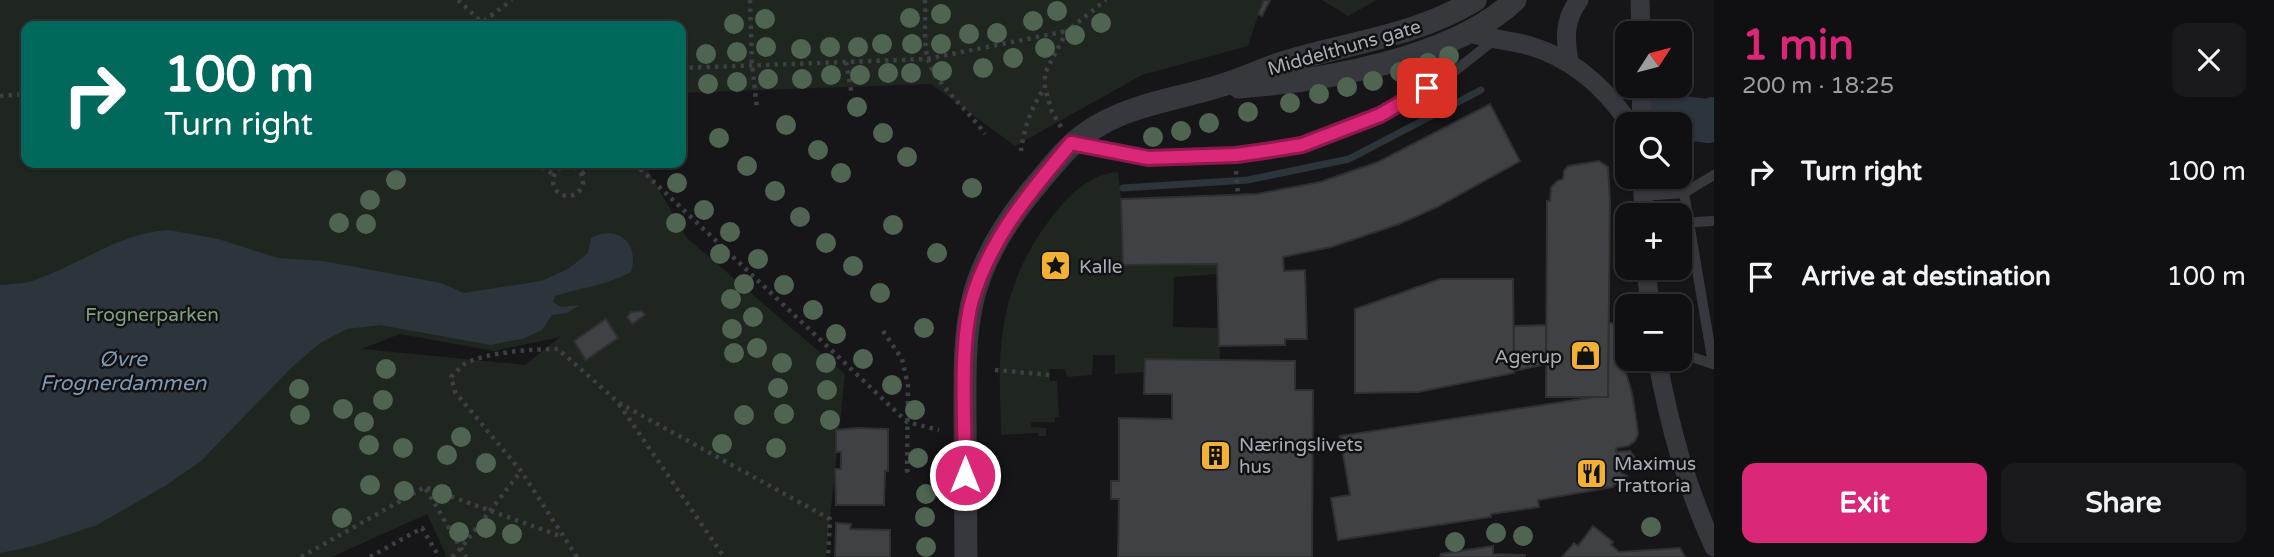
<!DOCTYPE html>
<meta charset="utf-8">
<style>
:root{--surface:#101012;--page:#19191b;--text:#f1f3f6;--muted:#9c9d9f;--line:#303032;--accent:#db2777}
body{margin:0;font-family:"Varela Round",sans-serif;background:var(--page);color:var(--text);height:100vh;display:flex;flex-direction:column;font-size:26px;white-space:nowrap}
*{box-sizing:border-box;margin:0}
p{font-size:23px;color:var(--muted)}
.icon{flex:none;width:38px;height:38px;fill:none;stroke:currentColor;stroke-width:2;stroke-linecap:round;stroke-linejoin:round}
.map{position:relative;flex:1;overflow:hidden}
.drawer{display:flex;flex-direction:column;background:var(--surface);width:560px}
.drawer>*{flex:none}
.hud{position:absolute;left:21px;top:21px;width:665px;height:147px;border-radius:14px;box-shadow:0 2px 5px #0004,0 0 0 2px var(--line);background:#00695c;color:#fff;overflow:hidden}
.needle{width:46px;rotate:54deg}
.fabs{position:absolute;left:1615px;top:21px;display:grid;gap:14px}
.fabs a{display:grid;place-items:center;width:77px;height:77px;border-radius:14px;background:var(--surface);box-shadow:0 2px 5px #0004,0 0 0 2px var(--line);font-size:35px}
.pin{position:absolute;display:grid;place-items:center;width:60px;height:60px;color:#fff;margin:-30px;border-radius:14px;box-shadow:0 4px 10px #0006}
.me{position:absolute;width:77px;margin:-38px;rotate:0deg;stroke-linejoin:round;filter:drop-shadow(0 0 5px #0008)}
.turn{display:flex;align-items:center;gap:24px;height:147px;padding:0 28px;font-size:32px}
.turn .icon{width:91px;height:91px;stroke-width:2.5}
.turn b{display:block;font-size:49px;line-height:60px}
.round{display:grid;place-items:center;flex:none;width:74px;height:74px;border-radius:14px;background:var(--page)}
.overview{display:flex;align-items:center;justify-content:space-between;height:119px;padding:0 28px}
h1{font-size:42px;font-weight:700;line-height:52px;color:var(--accent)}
.button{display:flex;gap:14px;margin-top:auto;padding:14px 28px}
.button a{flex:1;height:80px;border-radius:14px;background:var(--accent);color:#fff;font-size:28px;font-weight:700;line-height:80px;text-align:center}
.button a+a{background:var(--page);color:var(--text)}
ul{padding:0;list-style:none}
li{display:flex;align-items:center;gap:21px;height:105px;padding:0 28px}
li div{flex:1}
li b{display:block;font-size:26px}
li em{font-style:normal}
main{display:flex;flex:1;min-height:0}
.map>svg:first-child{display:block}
.green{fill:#1e261f;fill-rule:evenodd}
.water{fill:#2c353c}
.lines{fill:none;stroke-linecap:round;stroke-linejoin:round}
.stream{stroke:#2c353c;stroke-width:7}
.river{stroke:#2c353c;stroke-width:44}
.building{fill:#404145;stroke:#303034;stroke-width:2}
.path{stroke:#3d3f44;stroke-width:4.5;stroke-dasharray:3.5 5;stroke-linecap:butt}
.service{stroke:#37383d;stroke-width:10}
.minor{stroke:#37383d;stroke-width:19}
.tertiary{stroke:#37383d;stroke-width:23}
.tree{fill:#506452}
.route-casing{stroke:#8e194d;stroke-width:18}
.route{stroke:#db2777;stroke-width:12}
.labels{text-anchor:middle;stroke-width:5;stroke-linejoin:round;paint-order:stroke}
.street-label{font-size:19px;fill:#a8adb8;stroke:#111113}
.poi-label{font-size:19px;fill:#a8adb8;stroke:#111113;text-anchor:start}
.park-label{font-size:19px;fill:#7fa381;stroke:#111113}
.water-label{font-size:21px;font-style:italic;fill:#7f9bb3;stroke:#111113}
</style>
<main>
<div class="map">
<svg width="1714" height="557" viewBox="0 0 1714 557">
<rect width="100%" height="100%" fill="#161618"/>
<g class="green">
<path d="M 0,0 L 1263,0 L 1248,46 L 1142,75 L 1015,146 L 931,84 L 681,93 L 681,26 L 26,26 L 26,163 L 644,163 L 686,237 L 845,374 L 826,557 L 447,557 L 427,514 L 332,557 L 0,557 ZM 400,334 L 494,351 L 560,337 L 525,365 L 362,349 Z"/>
<path d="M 1322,0 L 1377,0 L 1348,16 Z"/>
<path d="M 1118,172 L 1121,199 L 1123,265 L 1217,264 L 1218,274 L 1174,277 L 1173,327 L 1219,328 L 1220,360 L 1145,359 L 1145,372 L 1115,374 L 1115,355 L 1093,355 L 1092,375 L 1067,377 L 1065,369 L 1049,369 L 1050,381 L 1057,381 L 1059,417 L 1055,417 L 1055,422 L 1031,422 L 1031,427 L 1046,428 L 1046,436 L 1038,436 L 1038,433 L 1001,435 C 1001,406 998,377 1001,348 C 1005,295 1025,247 1060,207 C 1074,190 1095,173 1118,172 Z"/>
</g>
<path class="water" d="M 169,230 L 218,239 L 278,258 L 323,261 L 441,283 L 464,293 L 541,281 L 568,269 L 588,253 L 591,238 C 617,224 640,243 631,272 C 607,285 581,288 555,296 L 553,302 L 561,307 L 580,305 L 567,313 L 552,315 L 542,330 L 525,338 L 491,345 L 380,325 L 347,329 L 320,343 L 291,368 L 201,461 L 165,486 L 97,525 L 34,546 L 0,553 L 0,285 C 10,284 22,284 32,281 C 78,266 120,232 169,230 Z"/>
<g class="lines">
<path class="stream" d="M 1123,188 L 1248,180 L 1349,159 L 1481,90"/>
<path class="river" d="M 1667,116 L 1708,121 L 1714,119"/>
</g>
<g class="building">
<path d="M 1264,0 L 1270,0 L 1262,16 L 1258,14 Z"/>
<path d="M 1490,104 L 1520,161 L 1437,207 L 1399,224 L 1331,247 L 1283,257 L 1284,271 L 1305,270 L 1307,339 L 1285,339 L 1285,345 L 1219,346 L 1217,264 L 1123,265 L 1121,199 L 1257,194 L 1320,182 L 1378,162 Z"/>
<path d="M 1599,161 L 1608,167 L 1610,200 L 1608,397 L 1546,397 L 1547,201 L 1550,201 L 1551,188 L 1557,181 L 1563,179 L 1564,171 L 1568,166 Z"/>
<path d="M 1440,279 L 1513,279 L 1514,373 L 1418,392 L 1355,393 L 1355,309 Z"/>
<path d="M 642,311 L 645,315 L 632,324 L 627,317 L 631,312 Z"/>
<path d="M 606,319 L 618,338 L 586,360 L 574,341 Z"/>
<path d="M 1609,323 L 1617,324 L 1618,347 L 1632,393 L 1637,425 L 1638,434 L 1635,441 L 1628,446 L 1616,448 L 1616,452 L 1630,451 L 1634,456 L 1636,462 L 1619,466 L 1621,473 L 1627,476 L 1625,483 L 1613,485 L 1613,487 L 1538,500 L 1539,507 L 1491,514 L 1491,517 L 1338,540 L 1331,498 L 1350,495 L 1340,436 L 1595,397 L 1608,397 Z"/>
<path d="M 1546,325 L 1546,364 L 1514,371 L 1514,326 Z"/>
<path d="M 1145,359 L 1295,361 L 1295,390 L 1313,390 L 1312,557 L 1118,557 L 1119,499 L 1111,499 L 1111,481 L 1119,481 L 1119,418 L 1172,419 L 1172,394 L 1144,394 Z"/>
<path d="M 857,428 L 888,429 L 888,471 L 885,471 L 884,505 L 836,505 L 835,469 L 841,469 L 841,452 L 836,452 L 836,430 Z"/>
<path d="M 836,523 L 851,524 L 850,529 L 890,530 L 890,557 L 835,557 Z"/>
<path d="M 1593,526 L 1613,542 L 1611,545 L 1619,552 L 1680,548 L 1685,557 L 1562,557 L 1574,543 L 1578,546 Z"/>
<path d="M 1493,546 L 1493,554 L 1525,555 L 1525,557 L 1440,557 L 1441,554 Z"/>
</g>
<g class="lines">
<g class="path">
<path d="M 458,0 L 486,26"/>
<path d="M 750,0 L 752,65 L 757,108"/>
<path d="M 925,0 C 926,19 923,43 928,60 C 935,83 970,112 985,134"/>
<path d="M 477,26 L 512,0"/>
<path d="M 846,62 L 852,95"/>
<path d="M 681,68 L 927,59 L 1067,31"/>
<path d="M 0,96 L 26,94"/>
<path d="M 1061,127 L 1052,112 L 1045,88 L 1045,73 L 1067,31 L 1106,0"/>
<path d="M 1021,151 C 1023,131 1032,104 1045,88"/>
<path d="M 534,163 L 555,175"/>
<path d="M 634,163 L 907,422 L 939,430"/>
<circle cx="568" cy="181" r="15"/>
<path d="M 1236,171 L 1238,196"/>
<path d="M 582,174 L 595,163"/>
<path d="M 883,331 L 902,359 L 908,385 L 907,470 L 910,477"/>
<path d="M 995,370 L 1050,375"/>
<path d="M 619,404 L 724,557"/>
<path d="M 426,489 L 466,557"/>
<path d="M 301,557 L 425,487 L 563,537"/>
<path d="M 370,557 L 422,528 L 439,557"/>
<path d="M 452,557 L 461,548 L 521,471"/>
<path d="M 577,557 L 521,471 L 455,392 L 451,377 C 455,373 459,369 463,365 C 483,352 534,349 558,349 L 619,403 L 830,519 L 828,557"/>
</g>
<g class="service">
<path d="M 1075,144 L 1148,158 L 1236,155 L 1302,145 L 1380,115 L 1451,74 L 1494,40"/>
<path d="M 1643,196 L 1684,193 L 1714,175"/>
<path d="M 1680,223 L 1712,221"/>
<path d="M 1680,353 L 1713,364 L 1684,193"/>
</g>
<g class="minor">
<path d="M 1640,0 L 1641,33"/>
<path d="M 1469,33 C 1487,38 1505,40 1523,44 C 1570,56 1603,85 1630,124"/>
<path d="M 1569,62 C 1565,38 1564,20 1579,0"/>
<path d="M 1641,124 L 1642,86"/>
<path d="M 1642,177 L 1644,215"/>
<path d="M 1646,268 L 1650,306"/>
<path d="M 1657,359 C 1670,427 1685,484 1714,547"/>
</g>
<g class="tertiary">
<path d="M 1239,87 C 1322,81 1453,59 1515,0"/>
<path d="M 966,557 C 966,509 965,461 965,414 C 965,377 964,339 972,303 C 982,258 1009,217 1038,183 C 1058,159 1071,141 1099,125 C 1134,105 1171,100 1209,89 C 1233,83 1256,72 1279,64 C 1345,43 1415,37 1475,0"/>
</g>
</g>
<g class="tree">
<circle cx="1057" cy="11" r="10"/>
<circle cx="941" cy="14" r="10"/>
<circle cx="910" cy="18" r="10"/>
<circle cx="765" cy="19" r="10"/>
<circle cx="1033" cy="21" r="10"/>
<circle cx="1101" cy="23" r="10"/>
<circle cx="734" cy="24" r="10"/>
<circle cx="997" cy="33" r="10"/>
<circle cx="969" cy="34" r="10"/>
<circle cx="1075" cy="35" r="10"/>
<circle cx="882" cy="44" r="10"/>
<circle cx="912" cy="44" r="10"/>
<circle cx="941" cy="44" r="10"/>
<circle cx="766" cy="47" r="10"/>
<circle cx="830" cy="47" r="10"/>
<circle cx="858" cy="47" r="10"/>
<circle cx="1045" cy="48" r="10"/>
<circle cx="801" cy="49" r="10"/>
<circle cx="737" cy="52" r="10"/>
<circle cx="706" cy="54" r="10"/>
<circle cx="1449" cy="56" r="10"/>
<circle cx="1013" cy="58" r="10"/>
<circle cx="1428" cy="63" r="10"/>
<circle cx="983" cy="68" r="10"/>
<circle cx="942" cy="71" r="10"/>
<circle cx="1400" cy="72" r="10"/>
<circle cx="888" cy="73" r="10"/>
<circle cx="911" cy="73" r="10"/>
<circle cx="831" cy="75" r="10"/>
<circle cx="860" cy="75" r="10"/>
<circle cx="768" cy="79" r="10"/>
<circle cx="802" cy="79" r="10"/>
<circle cx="1373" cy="81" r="10"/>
<circle cx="737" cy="82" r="10"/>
<circle cx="708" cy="84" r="10"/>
<circle cx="1347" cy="87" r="10"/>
<circle cx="1319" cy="94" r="10"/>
<circle cx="1290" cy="103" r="10"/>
<circle cx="857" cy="107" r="10"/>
<circle cx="1248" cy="112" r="10"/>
<circle cx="1209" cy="123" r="10"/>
<circle cx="786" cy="125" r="10"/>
<circle cx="1181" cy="131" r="10"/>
<circle cx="883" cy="133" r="10"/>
<circle cx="1153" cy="137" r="10"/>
<circle cx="719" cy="138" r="10"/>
<circle cx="818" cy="150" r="10"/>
<circle cx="907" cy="157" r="10"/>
<circle cx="747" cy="166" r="10"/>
<circle cx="841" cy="173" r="10"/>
<circle cx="396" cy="180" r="10"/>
<circle cx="677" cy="183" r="10"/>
<circle cx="972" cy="188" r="10"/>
<circle cx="775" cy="191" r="10"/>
<circle cx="370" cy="200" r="10"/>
<circle cx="704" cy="210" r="10"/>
<circle cx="800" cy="217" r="10"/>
<circle cx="339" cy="223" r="10"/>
<circle cx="676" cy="223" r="10"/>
<circle cx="366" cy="224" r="10"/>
<circle cx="893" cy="225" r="10"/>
<circle cx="730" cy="232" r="10"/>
<circle cx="826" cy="243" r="10"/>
<circle cx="937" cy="253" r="10"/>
<circle cx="720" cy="254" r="10"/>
<circle cx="758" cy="259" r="10"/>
<circle cx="853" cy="266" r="10"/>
<circle cx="744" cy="284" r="10"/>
<circle cx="784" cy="285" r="10"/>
<circle cx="880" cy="293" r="10"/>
<circle cx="731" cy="299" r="10"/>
<circle cx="813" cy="310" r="10"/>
<circle cx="753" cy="317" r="10"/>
<circle cx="924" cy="328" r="10"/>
<circle cx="732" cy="329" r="10"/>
<circle cx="836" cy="334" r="10"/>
<circle cx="757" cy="348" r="10"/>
<circle cx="734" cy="353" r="10"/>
<circle cx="863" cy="359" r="10"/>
<circle cx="782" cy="363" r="10"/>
<circle cx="826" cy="363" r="10"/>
<circle cx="386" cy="369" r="10"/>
<circle cx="892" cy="385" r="10"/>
<circle cx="778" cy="388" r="10"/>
<circle cx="299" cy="389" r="10"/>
<circle cx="827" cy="390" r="10"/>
<circle cx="383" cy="400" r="10"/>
<circle cx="343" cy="409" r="10"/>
<circle cx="915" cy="410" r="10"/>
<circle cx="784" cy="414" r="10"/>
<circle cx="300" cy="415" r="10"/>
<circle cx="744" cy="415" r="10"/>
<circle cx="830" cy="420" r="10"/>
<circle cx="364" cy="422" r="10"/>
<circle cx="461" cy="437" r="10"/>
<circle cx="722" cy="444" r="10"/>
<circle cx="369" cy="445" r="10"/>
<circle cx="403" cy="448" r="10"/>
<circle cx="776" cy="448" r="10"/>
<circle cx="447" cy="455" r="10"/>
<circle cx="918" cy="458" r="10"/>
<circle cx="486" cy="463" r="10"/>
<circle cx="370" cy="485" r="10"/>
<circle cx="404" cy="491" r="10"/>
<circle cx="442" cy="494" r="10"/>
<circle cx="926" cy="494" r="10"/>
<circle cx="925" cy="517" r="10"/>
<circle cx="342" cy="518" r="10"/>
<circle cx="1651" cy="527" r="10"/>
<circle cx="486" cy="528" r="10"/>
<circle cx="459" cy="532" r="10"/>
<circle cx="1496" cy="533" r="10"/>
<circle cx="512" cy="534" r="10"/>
<circle cx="1523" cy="536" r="10"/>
<circle cx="1455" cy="542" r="10"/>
<circle cx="926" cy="547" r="10"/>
</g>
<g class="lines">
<defs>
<path id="route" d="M 965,475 C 965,424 959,347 972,300 C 990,238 1031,191 1071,143 L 1148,158 L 1236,155 L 1258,152 L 1302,145 L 1380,115 L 1427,88"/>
</defs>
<use href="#route" class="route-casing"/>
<use href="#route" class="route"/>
</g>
<defs>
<symbol id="sight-square" viewBox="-11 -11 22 22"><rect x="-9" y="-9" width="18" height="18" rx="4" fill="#f2b134" stroke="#111113"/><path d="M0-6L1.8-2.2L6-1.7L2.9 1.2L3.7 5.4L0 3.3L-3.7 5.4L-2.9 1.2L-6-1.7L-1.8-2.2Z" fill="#111"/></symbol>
<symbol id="shop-square" viewBox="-11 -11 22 22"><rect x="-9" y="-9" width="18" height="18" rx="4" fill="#f2b134" stroke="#111113"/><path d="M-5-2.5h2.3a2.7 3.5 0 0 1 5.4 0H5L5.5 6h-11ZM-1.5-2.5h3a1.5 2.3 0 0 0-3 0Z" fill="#111"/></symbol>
<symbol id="building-square" viewBox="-11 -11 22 22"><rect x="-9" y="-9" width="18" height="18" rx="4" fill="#f2b134" stroke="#111113"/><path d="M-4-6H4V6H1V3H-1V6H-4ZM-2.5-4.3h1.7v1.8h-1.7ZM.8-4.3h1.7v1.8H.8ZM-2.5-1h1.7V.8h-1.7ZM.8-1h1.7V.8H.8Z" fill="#111"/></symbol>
<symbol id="restaurant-square" viewBox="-11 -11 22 22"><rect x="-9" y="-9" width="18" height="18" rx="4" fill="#f2b134" stroke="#111113"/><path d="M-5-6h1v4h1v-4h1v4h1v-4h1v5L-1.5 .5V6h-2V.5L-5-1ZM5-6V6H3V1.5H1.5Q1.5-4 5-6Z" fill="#111"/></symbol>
</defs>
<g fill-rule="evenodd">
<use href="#sight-square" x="1038" y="248" width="35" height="35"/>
<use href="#shop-square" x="1568" y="338" width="35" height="35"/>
<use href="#building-square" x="1198" y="438" width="35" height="35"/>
<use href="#restaurant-square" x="1574" y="456" width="35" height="35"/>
</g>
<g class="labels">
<g class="street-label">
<text transform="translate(1344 47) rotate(-16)" y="7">Middelthuns gate</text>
</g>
<g class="poi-label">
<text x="1079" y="273">Kalle</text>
<text x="1562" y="363" text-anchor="end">Agerup</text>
<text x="1239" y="451">Næringslivets<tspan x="1239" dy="22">hus</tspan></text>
<text x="1614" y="470">Maximus<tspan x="1614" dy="22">Trattoria</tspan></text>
</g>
<g class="park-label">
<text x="152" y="321">Frognerparken</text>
</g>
<g class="water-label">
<text x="123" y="366">Øvre<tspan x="123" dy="24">Frognerdammen</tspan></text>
</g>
</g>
</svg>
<div class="fabs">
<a><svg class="needle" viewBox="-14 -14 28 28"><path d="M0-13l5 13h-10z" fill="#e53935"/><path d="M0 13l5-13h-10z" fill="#9c9d9f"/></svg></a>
<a><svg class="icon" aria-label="search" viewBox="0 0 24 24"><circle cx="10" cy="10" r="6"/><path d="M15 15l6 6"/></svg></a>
<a>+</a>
<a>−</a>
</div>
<div class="pin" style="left:1427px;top:88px;background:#d93025"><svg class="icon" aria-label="arrive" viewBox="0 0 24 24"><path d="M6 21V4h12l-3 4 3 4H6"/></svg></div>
<svg class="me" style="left:965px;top:475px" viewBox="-20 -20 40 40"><circle r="17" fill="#db2777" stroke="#fff" stroke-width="3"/><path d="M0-11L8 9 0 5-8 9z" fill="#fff"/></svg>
<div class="hud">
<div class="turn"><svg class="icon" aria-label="right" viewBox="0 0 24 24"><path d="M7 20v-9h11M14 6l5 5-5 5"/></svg><div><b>100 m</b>Turn right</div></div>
</div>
</div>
<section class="drawer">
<div class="overview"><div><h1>1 min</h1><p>200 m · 18:25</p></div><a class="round"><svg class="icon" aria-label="close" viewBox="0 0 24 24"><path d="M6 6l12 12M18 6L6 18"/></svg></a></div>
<ul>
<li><svg class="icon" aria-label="right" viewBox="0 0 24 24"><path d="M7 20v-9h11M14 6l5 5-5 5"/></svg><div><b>Turn right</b></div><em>100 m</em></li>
<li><svg class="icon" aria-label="arrive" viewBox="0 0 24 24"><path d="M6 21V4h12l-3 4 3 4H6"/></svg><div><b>Arrive at destination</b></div><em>100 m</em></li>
</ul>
<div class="button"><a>Exit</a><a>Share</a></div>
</section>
</main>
